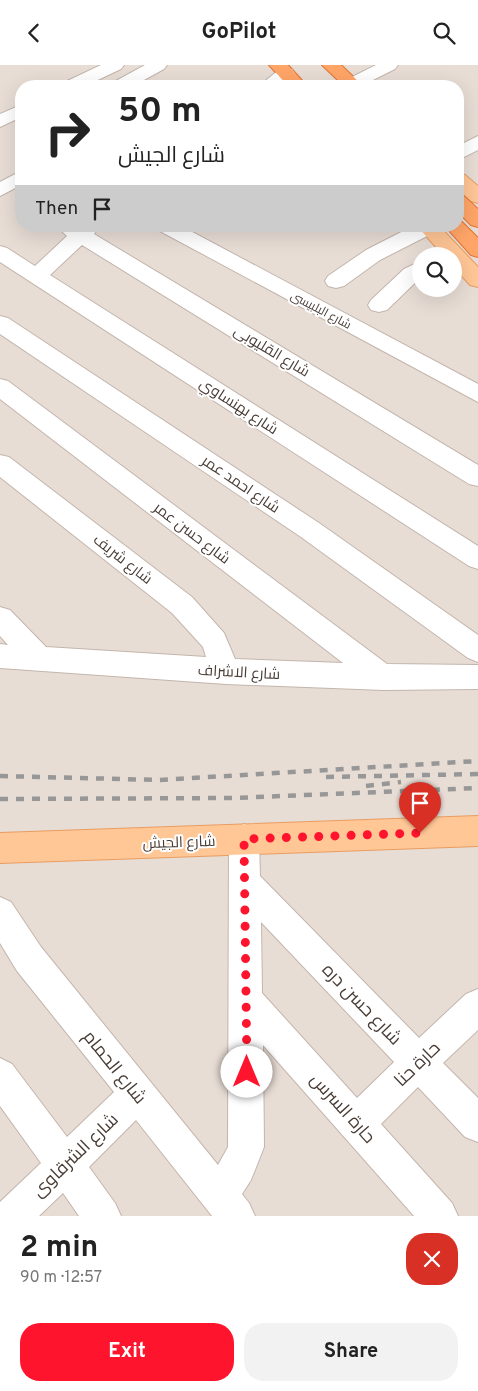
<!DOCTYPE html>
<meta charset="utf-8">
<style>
:root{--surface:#fff;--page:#f2f2f2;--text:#222;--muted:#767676;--accent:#ff142e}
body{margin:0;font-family:Overpass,Cairo,sans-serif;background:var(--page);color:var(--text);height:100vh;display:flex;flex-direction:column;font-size:19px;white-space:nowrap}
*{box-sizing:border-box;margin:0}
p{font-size:16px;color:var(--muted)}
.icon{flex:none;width:28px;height:28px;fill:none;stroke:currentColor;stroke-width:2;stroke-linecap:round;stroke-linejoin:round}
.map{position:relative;height:1151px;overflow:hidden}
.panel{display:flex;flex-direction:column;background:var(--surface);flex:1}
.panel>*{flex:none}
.top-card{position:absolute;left:15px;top:15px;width:449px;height:152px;border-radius:20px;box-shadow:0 5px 20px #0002;background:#fff;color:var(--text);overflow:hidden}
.buttons{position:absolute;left:412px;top:182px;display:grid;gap:10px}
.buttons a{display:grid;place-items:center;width:50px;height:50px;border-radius:50%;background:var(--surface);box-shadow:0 5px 20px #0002;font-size:25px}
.pin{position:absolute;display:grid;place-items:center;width:42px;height:42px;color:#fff;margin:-51px -21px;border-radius:50% 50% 50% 0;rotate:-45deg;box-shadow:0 0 5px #0007}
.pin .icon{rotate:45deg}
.me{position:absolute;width:55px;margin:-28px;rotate:0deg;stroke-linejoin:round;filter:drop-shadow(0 0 4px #0008)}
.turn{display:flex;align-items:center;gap:18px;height:105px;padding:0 20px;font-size:22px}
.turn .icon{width:65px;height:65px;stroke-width:2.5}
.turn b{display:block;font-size:35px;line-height:42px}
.then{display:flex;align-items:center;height:48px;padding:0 20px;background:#0003;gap:10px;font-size:19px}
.round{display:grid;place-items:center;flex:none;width:52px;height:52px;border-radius:20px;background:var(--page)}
.head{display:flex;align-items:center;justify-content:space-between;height:85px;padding:0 20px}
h1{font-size:30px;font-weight:700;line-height:38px}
.action{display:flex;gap:10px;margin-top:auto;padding:10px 20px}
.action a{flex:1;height:58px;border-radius:20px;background:var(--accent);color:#fff;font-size:20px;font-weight:700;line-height:58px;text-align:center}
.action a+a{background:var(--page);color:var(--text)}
header{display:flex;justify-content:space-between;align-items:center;height:65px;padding:0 20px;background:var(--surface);font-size:22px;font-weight:700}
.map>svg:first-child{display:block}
.residential{fill:#e8ddd5;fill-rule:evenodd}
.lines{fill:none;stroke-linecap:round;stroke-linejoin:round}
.minor-casing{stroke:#c3b5ac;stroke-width:2}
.major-casing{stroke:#e89d61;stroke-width:2}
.highway-casing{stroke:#e37432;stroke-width:2}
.minor{fill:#fff;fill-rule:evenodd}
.major{fill:#ffc696;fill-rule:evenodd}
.highway{fill:#ffa568;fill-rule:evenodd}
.rail{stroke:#979797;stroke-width:4.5;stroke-dasharray:8 8;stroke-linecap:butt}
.route{stroke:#ff142e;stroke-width:9;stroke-dasharray:0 16.2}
.labels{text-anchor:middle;stroke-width:4;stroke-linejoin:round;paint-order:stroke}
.far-street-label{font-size:12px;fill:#483c36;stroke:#fff}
.street-label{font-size:15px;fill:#483c36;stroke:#fff}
.near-street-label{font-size:18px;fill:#483c36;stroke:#fff}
</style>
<header><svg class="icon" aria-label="back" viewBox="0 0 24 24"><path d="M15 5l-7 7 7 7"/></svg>GoPilot<svg class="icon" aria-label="search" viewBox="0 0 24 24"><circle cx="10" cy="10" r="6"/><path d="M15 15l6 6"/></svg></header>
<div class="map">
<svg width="478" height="1151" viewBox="0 0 478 1151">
<rect width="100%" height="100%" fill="#f4ede7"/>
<path class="residential" d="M 0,0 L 478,0 L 478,1151 L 0,1151 ZM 21,21 L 458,21 L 458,161 L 21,161 ZM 421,191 L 454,191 L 454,224 L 421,224 Z"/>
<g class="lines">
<defs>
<g id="minor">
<path d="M 101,0 L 124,0 L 121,4 L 85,21 L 62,21 L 65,17 Z"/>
<path d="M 145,0 L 167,0 L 164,4 L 133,21 L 111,21 L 114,17 Z"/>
<path d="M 376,0 L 398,0 L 395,4 L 361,21 L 345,21 L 343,19 L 346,15 Z"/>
<path d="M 286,3 L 292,4 L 295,8 L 279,21 L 259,21 L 280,4 Z"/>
<path d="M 21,40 L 21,52 L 0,62 L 0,49 Z"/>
<path d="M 478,71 L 478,85 L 458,95 L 458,81 Z"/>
<path d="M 21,106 L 21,120 L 0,131 L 0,117 Z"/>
<path d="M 56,161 L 100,161 L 94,169 L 478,400 L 478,421 L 469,419 L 82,180 L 50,210 L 478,481 L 478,504 L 469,501 L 0,197 L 0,181 L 7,183 L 35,201 L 67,171 Z"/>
<path d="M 155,161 L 181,161 L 478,319 L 478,337 L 158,165 Z"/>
<path d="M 413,161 L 438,162 L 435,167 L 380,195 L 344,221 L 336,223 L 328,221 L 325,216 L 328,211 L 366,185 Z"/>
<path d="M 421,196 L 421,212 L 387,245 L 379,247 L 371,245 L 368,240 L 371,235 L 404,204 Z"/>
<path d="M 0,251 L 8,253 L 319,458 L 478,570 L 478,597 L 468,593 L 301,472 L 0,269 Z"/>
<path d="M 0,314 L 8,316 L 387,599 L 478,600 L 478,624 L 384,625 L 226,619 L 0,603 L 0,579 L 8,580 L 0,571 L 0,542 L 10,545 L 46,582 L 206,592 L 203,582 L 172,548 L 0,412 L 0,390 L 9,392 L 192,532 L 224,568 L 235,594 L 343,598 L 0,334 Z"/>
<path d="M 244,759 L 255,764 L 259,774 L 260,811 L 419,973 L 466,929 L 478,924 L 478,965 L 443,998 L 478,1033 L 478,1077 L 465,1072 L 418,1022 L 381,1059 L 452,1138 L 458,1151 L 414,1151 L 263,980 L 264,1082 L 251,1115 L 242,1129 L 249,1138 L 255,1151 L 212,1151 L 136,1055 L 89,1102 L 115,1138 L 121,1151 L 79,1151 L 63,1128 L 39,1151 L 0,1151 L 0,1137 L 41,1098 L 0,1041 L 0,993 L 12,999 L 67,1072 L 114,1027 L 17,906 L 0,878 L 0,832 L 11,837 L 41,882 L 218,1100 L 228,1082 L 229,774 L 233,764 ZM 261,857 L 394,997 L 357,1033 L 262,928 Z"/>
</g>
<g id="major">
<path d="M 458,108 L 465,110 L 478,121 L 478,138 L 471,136 L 458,124 Z"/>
<path d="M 417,161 L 439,161 L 478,202 L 478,222 L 470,220 L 454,202 L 454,191 L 444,191 Z"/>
<path d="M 478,751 L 478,781 L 0,798 L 0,768 Z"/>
</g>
<g id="highway">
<path d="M 269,0 L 288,0 L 307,21 L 288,21 Z"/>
<path d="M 322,0 L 341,0 L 363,21 L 344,21 Z"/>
<path d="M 458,130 L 465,132 L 478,144 L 478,162 L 471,160 L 458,147 Z"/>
<path d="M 458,155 L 462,157 L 478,173 L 478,192 L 471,190 L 445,161 L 458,161 Z"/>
</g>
</defs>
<use href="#minor" class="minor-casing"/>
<use href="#major" class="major-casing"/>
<use href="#highway" class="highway-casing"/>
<use href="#minor" class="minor"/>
<use href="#major" class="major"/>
<use href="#highway" class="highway"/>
<g class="rail">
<path d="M 0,711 L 159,715 L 478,696"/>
<path d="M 326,712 L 478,709"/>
<path d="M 366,721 L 401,717"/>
<path d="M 0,734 L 233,733 L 478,723"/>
</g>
</g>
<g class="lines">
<path class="route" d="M 247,1007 L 244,774 L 420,768"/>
</g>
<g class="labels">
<g class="far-street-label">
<text transform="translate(321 245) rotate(28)" y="4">شارع البلبيسى</text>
</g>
<g class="street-label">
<text transform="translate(272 286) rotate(31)" y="5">شارع القليوبى</text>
<text transform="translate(239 341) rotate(33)" y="5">شارع بهنساوي</text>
<text transform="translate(241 419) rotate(34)" y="5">شارع احمد عمر</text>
<text transform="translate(192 468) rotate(37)" y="5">شارع حسن عمر</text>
<text transform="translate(123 494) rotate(38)" y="5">شارع شريف</text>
<text transform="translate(239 607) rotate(3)" y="5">شارع الاشراف</text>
<text transform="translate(179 777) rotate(-2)" y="5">شارع الجيش</text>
</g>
<g class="near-street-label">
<text transform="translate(362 939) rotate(46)" y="6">شارع حسن دره</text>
<text transform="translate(417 999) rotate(-44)" y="6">حارة حنا</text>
<text transform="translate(115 1002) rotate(51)" y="6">شارع الحمام</text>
<text transform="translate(343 1043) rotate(48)" y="6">حارة السرس</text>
<text transform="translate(75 1090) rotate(-44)" y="6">شارع الشرقاوى</text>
</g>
</g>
</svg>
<div class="buttons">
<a><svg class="icon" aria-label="search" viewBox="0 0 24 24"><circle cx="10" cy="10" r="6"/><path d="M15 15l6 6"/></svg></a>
</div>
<div class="pin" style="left:420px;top:768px;background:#d93025"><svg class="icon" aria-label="arrive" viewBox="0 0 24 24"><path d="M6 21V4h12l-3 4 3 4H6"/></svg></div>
<svg class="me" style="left:247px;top:1007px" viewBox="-20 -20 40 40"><circle r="19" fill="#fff"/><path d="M0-13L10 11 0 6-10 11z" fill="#ff142e"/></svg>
<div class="top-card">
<div class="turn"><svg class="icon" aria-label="right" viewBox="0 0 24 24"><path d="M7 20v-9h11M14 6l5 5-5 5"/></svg><div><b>50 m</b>شارع الجيش</div></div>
<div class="then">Then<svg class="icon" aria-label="arrive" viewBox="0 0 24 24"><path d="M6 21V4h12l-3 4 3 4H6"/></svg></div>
</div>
</div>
<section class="panel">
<div class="head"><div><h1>2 min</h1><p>90 m · 12:57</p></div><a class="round" style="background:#d93025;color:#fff"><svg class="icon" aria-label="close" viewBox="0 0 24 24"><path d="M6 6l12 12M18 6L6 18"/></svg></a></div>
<div class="action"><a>Exit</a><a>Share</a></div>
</section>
